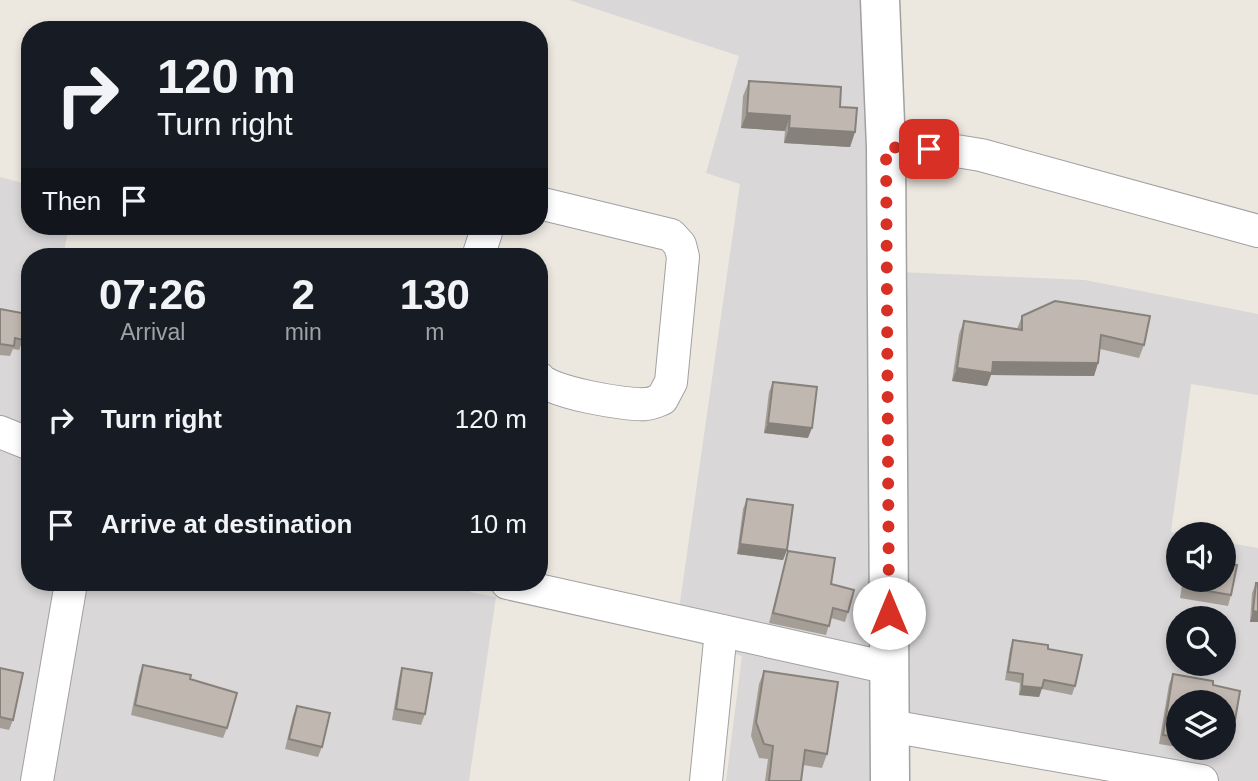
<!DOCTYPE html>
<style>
:root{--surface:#171b24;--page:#20242c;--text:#f1f3f6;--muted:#9ea1a6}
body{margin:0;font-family:Arial,sans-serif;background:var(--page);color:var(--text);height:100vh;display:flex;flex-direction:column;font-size:26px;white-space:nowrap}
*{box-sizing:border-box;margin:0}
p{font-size:23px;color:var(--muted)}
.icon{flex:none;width:38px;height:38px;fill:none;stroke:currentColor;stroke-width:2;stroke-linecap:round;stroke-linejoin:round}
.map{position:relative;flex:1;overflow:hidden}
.panel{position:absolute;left:21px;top:248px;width:527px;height:343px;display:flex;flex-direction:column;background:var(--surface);border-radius:28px;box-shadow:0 4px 10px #0003}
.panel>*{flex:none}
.hud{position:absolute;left:21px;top:21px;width:527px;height:214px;border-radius:28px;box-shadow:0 4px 10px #0003;background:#171b24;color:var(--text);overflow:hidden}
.tools{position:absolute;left:1166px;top:522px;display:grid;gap:14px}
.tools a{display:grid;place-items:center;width:70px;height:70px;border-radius:50%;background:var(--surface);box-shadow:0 4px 10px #0003;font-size:35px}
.pin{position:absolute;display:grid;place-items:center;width:60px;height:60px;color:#fff;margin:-30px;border-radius:14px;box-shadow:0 4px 10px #0006}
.me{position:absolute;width:77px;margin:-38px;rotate:0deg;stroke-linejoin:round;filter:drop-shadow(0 0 5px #0008)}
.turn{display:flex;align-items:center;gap:24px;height:147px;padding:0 21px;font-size:32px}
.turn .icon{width:91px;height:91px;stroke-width:2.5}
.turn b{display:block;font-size:49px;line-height:60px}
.then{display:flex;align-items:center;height:66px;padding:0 21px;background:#0003;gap:14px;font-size:26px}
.eta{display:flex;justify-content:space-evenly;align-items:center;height:119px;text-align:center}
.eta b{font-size:42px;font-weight:700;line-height:49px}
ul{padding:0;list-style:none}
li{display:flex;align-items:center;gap:21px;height:105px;padding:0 21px}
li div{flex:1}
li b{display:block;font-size:26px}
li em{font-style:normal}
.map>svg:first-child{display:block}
.residential{fill:#d9d7d7;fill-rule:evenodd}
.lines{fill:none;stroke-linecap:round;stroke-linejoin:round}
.minor-casing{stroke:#a1a1a1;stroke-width:34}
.tertiary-casing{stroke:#a1a1a1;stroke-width:41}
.minor{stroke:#fff;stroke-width:32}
.tertiary{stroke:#fff;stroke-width:38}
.wall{fill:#a59e97}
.shaded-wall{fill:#86817b}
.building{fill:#c0b8b0;stroke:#86817b;stroke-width:2}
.route{stroke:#d93025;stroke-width:12;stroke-dasharray:0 21.6}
</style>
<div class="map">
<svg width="1258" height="781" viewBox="0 0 1258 781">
<rect width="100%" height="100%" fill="#ece8e0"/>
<g class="residential">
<path d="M 569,0 L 891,0 L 898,272 L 1085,280 L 1258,314 L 1258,395 L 1191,384 L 1171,532 L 1178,534 L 1178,579 L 1223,579 L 1223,542 L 1258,548 L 1258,781 L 1165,781 L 904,728 L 904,781 L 726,781 L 742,656 L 675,637 L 740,184 L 706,173 L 739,56 ZM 1178,618 L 1223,618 L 1223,663 L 1178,663 ZM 1178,702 L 1223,702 L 1223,747 L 1178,747 Z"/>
<path d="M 0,177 L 30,185 L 30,226 L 69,226 L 63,257 L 30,257 L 30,583 L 472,583 L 470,592 L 496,597 L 469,781 L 0,781 Z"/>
</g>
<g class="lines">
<defs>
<g id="minor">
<path d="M 886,147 L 950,150 L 981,155 L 1258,231"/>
<path d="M 539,203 L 671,235 L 680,245 L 683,257 L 671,382 L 662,399 C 657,401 651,404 646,404 C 628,406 548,392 539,378"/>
<path d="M 478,257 L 488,226"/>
<path d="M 0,432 L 30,444"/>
<path d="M 507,583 L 889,668"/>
<path d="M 890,726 L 1202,781"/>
<path d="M 37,781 L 71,583"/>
<path d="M 706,781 L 721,631"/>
</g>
<path id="tertiary" d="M 880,0 L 886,147 L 890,781"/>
</defs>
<use href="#minor" class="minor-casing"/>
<use href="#tertiary" class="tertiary-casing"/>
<use href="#minor" class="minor"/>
<use href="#tertiary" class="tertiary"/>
</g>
<g class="wall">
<path d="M 749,81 L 840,107 L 855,132 L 850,147 L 784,143 L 785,131 L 741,128 L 743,96 Z"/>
<path d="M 0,309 L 23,340 L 19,350 L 13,349 L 10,356 L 0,355 Z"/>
<path d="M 1022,316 L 1144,345 L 1139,358 L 1100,349 L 1098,363 L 1094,376 L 991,375 L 987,386 L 952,381 L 959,334 L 964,321 L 1017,329 Z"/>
<path d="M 773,382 L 808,438 L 764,433 L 769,392 Z"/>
<path d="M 747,499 L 787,550 L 783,560 L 737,554 L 743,509 Z"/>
<path d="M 788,551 L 831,584 L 848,612 L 845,622 L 831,618 L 826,635 L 769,623 L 785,561 Z"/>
<path d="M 1183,579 L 1223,579 L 1231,595 L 1228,606 L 1180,598 Z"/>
<path d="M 1256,583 L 1258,622 L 1250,622 L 1252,593 Z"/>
<path d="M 1013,640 L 1048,649 L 1075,686 L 1072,695 L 1042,689 L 1039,697 L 1019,695 L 1020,683 L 1005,680 L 1010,649 Z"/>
<path d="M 143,665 L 190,679 L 227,728 L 223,738 L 131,715 L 139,676 Z"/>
<path d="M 0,668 L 13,720 L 9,730 L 0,728 Z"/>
<path d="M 402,668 L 425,714 L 421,725 L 392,720 L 399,678 Z"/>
<path d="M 764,671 L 827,754 L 822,768 L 803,765 L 801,781 L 765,781 L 768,759 L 759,758 L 751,736 L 759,684 Z"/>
<path d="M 1173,674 L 1213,681 L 1213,685 L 1240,691 L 1235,720 L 1231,729 L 1223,728 L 1223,702 L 1178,702 L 1178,747 L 1159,744 L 1169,684 Z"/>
<path d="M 297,706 L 322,747 L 318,757 L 285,749 L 293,716 Z"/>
</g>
<g class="shaded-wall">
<path d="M 747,113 L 790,116 L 785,131 L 741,128 Z"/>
<path d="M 789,128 L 855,132 L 850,147 L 784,143 Z"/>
<path d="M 993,362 L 1098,363 L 1094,376 L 991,375 L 987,386 L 952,381 L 957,368 Z"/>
<path d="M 768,423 L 812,428 L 808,438 L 764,433 Z"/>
<path d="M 740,544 L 787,550 L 783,560 L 737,554 Z"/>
<path d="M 1253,611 L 1258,612 L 1258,622 L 1250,622 Z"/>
<path d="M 1022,686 L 1042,688 L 1039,697 L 1019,695 Z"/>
</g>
<g class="building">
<path d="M 749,81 L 841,87 L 840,107 L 857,108 L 855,132 L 789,128 L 790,116 L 747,113 Z"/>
<path d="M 1055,301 L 1150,316 L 1144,345 L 1101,335 L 1098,363 L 993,362 L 992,373 L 957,368 L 964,321 L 1022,330 L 1022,316 Z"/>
<path d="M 0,309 L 27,314 L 23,340 L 15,338 L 14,346 L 0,344 Z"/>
<path d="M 773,382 L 817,387 L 812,428 L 768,423 Z"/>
<path d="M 747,499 L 793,505 L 787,550 L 740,544 Z"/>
<path d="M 788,551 L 835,558 L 831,584 L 854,590 L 848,612 L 833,608 L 829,626 L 773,613 Z"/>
<path d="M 1223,563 L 1237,565 L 1231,595 L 1184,587 L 1185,579 L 1223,579 Z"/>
<path d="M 1256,583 L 1258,583 L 1258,612 L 1253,611 Z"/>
<path d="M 1013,640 L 1048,645 L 1048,649 L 1082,655 L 1075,686 L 1044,680 L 1042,688 L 1022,686 L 1023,674 L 1008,672 Z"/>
<path d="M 143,665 L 191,675 L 190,679 L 237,693 L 227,728 L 135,705 Z"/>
<path d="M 0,668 L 23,673 L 13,720 L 0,717 Z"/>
<path d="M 402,668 L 432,673 L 425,714 L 396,709 Z"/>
<path d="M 764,671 L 838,682 L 827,754 L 805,750 L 801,781 L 769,781 L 773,746 L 764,744 L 756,722 Z"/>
<path d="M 1173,674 L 1213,681 L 1213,685 L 1240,691 L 1235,720 L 1223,718 L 1223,702 L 1178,702 L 1178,737 L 1163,735 Z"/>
<path d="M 297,706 L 330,713 L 322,747 L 289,739 Z"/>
</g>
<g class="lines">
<path class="route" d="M 889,613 L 886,147 L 929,149"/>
</g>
</svg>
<div class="tools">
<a><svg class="icon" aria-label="sound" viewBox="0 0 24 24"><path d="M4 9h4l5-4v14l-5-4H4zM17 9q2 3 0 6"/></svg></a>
<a><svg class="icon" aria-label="search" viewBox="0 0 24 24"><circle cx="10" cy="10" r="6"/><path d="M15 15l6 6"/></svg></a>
<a><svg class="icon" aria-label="layers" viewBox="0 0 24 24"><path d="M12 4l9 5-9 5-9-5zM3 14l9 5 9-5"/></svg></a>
</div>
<div class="pin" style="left:929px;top:149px;background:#d93025"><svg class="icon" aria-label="arrive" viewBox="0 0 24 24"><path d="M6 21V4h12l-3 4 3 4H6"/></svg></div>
<svg class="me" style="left:889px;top:613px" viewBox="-20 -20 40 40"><circle r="19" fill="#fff"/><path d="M0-13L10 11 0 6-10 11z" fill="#d93025"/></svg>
<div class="hud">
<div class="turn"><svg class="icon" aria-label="right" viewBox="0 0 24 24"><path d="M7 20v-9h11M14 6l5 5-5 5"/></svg><div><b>120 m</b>Turn right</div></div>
<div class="then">Then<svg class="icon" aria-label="arrive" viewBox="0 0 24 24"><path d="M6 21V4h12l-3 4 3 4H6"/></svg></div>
</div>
<section class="panel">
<div class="eta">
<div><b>07:26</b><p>Arrival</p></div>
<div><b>2</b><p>min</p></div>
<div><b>130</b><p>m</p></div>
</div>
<ul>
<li><svg class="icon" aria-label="right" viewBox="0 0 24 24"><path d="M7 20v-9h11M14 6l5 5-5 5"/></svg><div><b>Turn right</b></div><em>120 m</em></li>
<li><svg class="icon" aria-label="arrive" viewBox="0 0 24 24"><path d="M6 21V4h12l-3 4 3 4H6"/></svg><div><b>Arrive at destination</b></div><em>10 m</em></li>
</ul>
</section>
</div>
